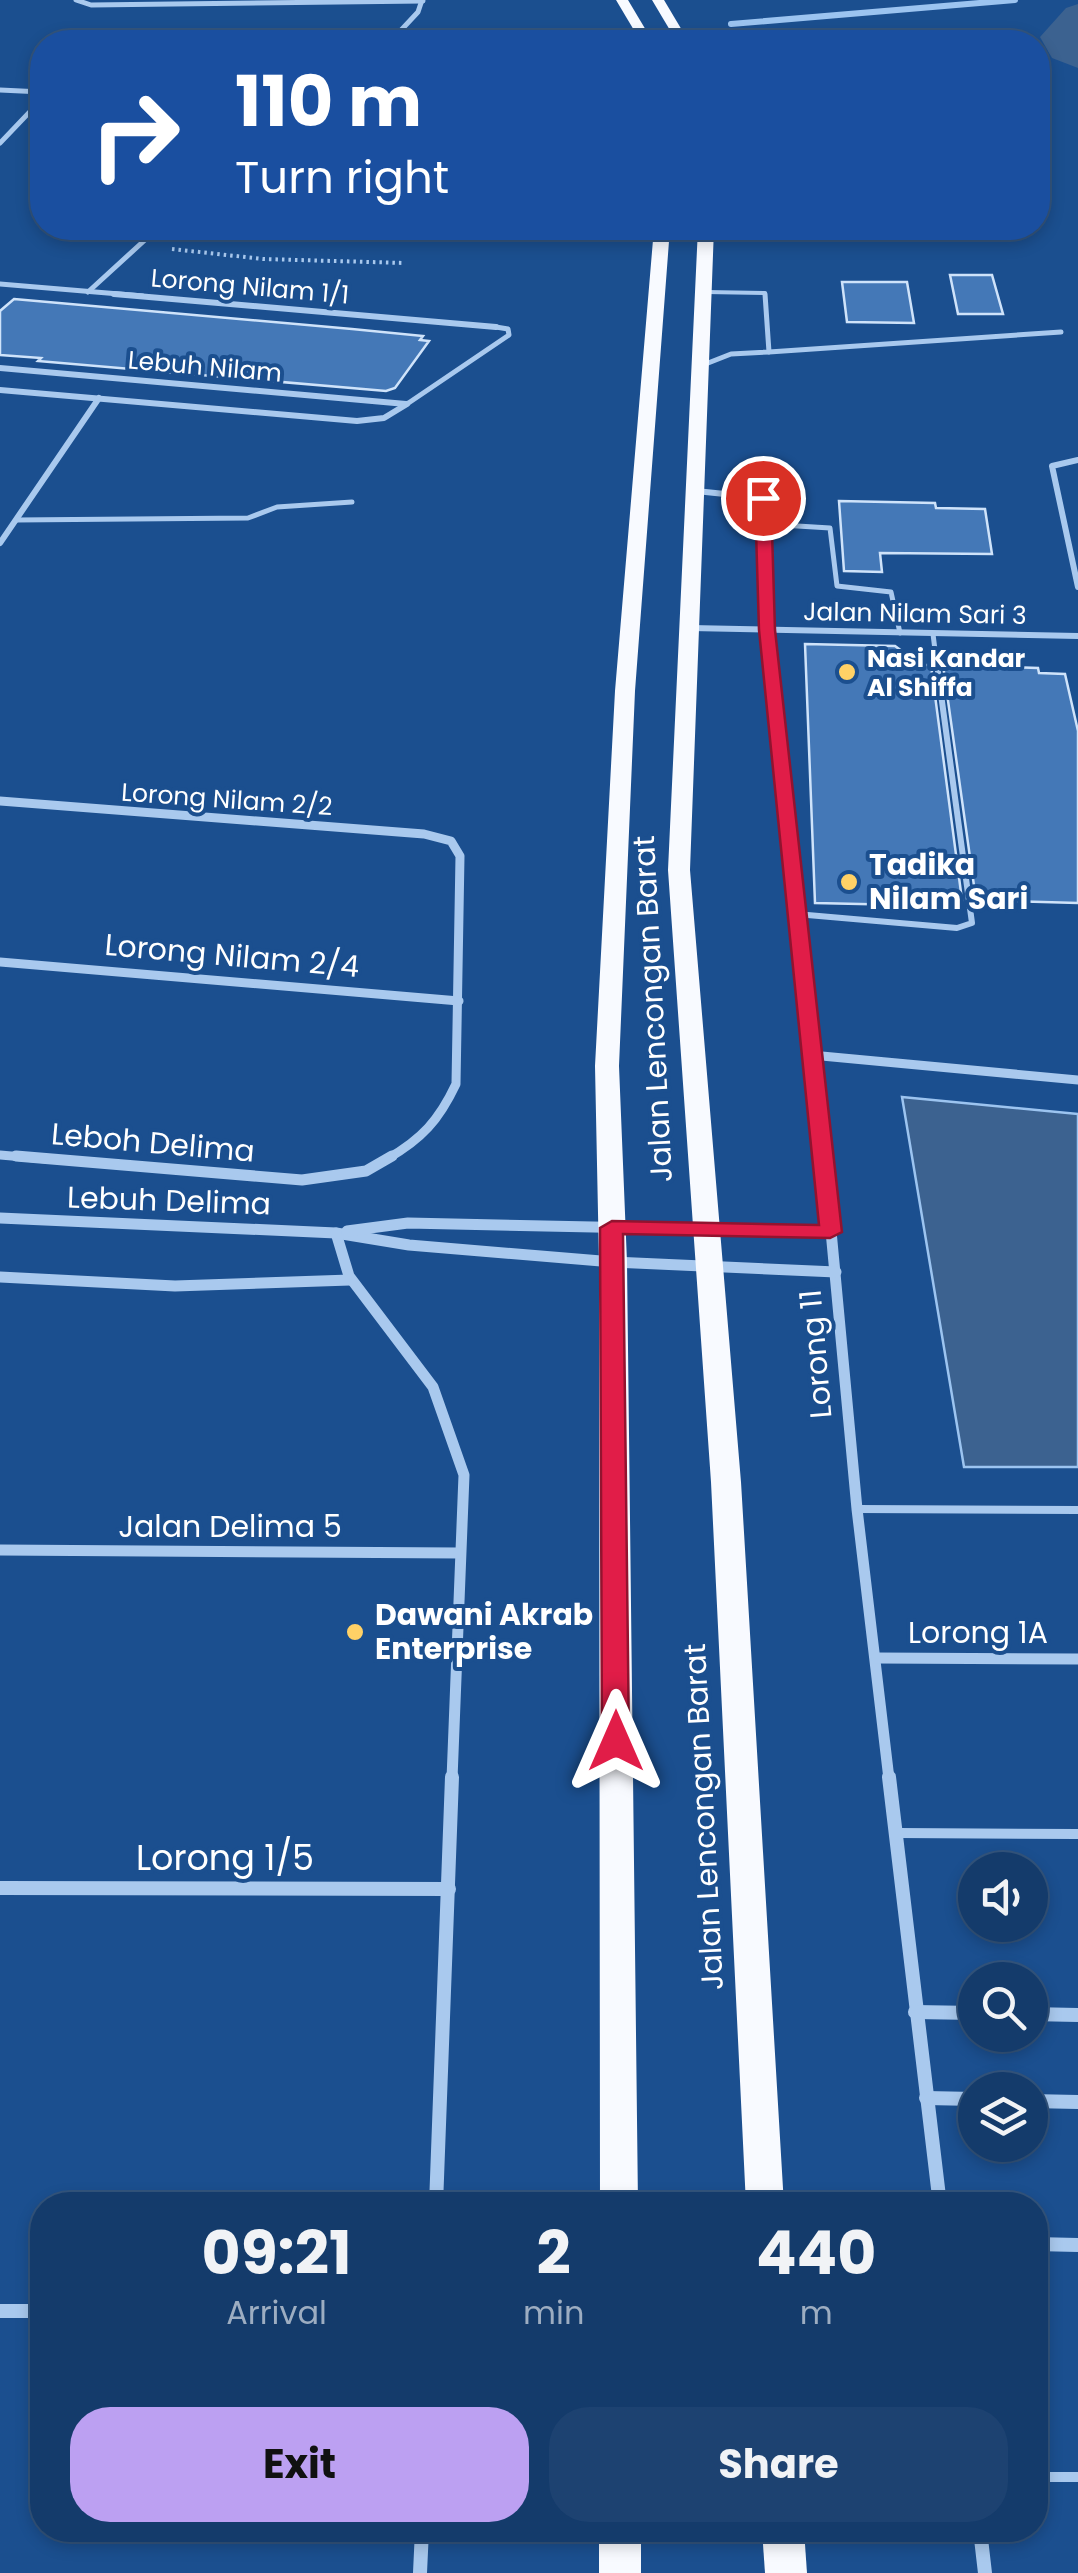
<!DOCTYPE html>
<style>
:root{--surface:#143b6b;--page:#1d4271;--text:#f1f3f6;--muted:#9dadc1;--line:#33557e;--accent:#bca0f2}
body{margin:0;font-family:Poppins,sans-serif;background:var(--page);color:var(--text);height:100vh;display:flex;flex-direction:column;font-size:38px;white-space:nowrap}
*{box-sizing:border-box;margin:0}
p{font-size:32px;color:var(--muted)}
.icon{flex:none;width:55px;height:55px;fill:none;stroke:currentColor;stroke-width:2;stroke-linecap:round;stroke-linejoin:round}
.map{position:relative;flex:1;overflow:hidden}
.drawer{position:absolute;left:30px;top:2192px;width:1018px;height:350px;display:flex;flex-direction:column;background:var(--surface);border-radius:40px;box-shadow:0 5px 15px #0003,0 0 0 2px var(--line)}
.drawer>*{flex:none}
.hud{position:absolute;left:30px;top:30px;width:1020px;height:210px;border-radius:40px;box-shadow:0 5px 15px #0003,0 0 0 2px var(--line);background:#1a4fa0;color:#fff;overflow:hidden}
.buttons{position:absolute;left:958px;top:1852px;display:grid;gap:20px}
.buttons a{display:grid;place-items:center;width:90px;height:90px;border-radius:50%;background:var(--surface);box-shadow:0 5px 15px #0003,0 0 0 2px var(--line);font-size:50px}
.pin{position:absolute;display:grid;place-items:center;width:85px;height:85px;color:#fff;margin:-42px;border:5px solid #fff;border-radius:50%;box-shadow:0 2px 10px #0007}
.me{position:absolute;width:110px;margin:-55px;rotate:0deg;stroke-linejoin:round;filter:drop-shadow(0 0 8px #0008)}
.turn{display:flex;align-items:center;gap:35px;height:210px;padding:0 40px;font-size:45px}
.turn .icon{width:130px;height:130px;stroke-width:2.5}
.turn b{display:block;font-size:70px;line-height:85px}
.eta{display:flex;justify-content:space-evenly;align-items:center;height:170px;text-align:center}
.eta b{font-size:60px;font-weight:700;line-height:70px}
.action{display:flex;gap:20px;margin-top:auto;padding:20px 40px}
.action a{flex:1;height:115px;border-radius:40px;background:var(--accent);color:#111;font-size:40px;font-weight:700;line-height:115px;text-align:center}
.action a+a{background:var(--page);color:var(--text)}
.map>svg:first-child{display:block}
.water{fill:#3c6290;stroke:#9cc4f0;stroke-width:2.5}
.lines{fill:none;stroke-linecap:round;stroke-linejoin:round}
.stream{stroke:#9cc4f0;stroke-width:6}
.river{fill:#3c6290;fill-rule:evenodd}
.building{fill:#4478b7;stroke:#cfe3fa;stroke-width:2.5}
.path{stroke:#a9c9ee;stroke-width:4;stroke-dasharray:2.5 4;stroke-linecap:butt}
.service-far4{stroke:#a9c9ee;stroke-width:4}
.service-far3{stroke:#a9c9ee;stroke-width:5}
.service-far2{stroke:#a9c9ee;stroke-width:6}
.service-far1{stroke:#a9c9ee;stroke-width:8}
.service{stroke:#a9c9ee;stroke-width:10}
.minor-far4{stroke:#a9c9ee;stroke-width:5}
.minor-far3{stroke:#a9c9ee;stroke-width:6}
.minor-far2{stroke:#a9c9ee;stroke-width:9}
.minor-far1{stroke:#a9c9ee;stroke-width:11}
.minor{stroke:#a9c9ee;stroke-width:14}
.trunk{fill:#f8faff;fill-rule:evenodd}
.route{fill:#e11d48;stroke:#92132f;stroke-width:2.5}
.poi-dot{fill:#ffd166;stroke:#1b4f8f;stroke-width:4}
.labels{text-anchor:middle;stroke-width:8;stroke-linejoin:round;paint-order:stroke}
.far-street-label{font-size:25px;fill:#fff;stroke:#1b4f8f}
.far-poi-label{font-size:25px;font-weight:bold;fill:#fff;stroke:#1b4f8f;text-anchor:start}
.poi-label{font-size:30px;font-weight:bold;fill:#fff;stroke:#1b4f8f;text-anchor:start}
.street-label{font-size:30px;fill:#fff;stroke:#1b4f8f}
.near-street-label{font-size:35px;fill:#fff;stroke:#1b4f8f}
</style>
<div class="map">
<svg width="1078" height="2573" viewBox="0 0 1078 2573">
<rect width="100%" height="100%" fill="#1b4f8f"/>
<path class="water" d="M 902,1097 L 1078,1114 L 1078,1467 L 964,1467 Z"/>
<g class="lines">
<path class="stream" d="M 731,24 L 1015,0"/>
<path class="river" d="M 1078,4 L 1078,68 L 1052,58 L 1040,37 L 1066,8 Z"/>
</g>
<g class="building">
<path d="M 950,275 L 992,275 L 1003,314 L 958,314 Z"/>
<path d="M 842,282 L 907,282 L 914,323 L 847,322 Z"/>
<path d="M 14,299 L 352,329 L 423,336 L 420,340 L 429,341 L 395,388 L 386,391 L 38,361 L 41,358 L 0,355 L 0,311 Z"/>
<path d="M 839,501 L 935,503 L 936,508 L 985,509 L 992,554 L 880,553 L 882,572 L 844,571 Z"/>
<path d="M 805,644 L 895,646 L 921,665 L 931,665 L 962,900 L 949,900 L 950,906 L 815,903 Z"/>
<path d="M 943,665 L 1038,668 L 1039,673 L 1065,674 L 1078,731 L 1078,903 L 976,900 Z"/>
</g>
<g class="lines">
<path class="path" d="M 172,249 L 263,259 L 405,263"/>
<path class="service-far4" d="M 706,292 L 765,293 L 765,296"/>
<g class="service-far3">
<path d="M 769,352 L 1061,332"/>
<path d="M 703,365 L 731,354 L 769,352 L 765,294"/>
<path d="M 407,404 L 509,335 L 508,329 L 496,327"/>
<path d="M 16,520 L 248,518 L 277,507 L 352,502"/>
<path d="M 765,524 L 830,528 L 837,586 L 891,592 L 900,633"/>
<path d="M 933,634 L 938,674"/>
</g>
<path class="service-far2" d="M 796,914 L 957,928 L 972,923 L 938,672"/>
<path class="service-far1" d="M 857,1509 L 1078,1510"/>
<g class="service">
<path d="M 898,1833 L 1078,1834"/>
<path d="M 1035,2477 L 1078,2477"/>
</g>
<g class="minor-far4">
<path d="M 76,0 L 91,5 L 423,1"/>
<path d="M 390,42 L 418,12 L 422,0"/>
<path d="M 0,90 L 42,92"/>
<path d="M 0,143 L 42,99"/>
<path d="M 0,284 L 143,296"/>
<path d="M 88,292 L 158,228"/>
</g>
<g class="minor-far3">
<path d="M 114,294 L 496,327"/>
<path d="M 0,368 L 406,404"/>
<path d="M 0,390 L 357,421 L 384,418 L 407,404"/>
<path d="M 1078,460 L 1052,466 L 1078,587"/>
<path d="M 696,491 L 763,498 L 772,674"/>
<path d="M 0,543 L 99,398"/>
<path d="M 691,628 L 1078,636"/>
</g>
<g class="minor-far2">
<path d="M 771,672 L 824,1159"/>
<path d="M 0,801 L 424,834 L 451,841 L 460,856 L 456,1084 C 439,1120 422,1139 387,1159"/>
<path d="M 0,962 L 459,1001"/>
<path d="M 811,1055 L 1078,1080"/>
<path d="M 0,1155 L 46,1159"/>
</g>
<g class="minor-far1">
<path d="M 16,1156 L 302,1180 L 366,1171 L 392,1156"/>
<path d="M 824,1156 L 857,1509 L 889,1779"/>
<path d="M 0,1218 L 336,1233 L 409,1245 L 613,1262 L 836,1272"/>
<path d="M 347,1231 L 408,1223 L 830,1232"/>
<path d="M 336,1233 L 349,1276 L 433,1387 L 464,1475 L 452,1779"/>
<path d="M 0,1277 L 175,1286 L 350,1280"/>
<path d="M 0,1550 L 459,1553"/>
<path d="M 877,1658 L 1078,1659"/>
</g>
<g class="minor">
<path d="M 889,1777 L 940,2205"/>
<path d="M 0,1888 L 449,1889"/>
<path d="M 915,2012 L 975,2013"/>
<path d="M 1030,2014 L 1078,2015"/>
<path d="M 926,2098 L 975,2099"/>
<path d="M 1030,2101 L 1078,2102"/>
<path d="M 436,2205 L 452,1777"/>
<path d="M 1035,2244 L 1078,2245"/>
<path d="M 0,2311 L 42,2311"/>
<path d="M 980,2530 L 985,2573"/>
<path d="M 420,2573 L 422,2530"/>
</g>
<g class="trunk">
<path d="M 616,0 L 628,0 L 653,42 L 641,42 Z"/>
<path d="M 652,0 L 664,0 L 689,42 L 677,42 Z"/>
<path d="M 654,228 L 670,228 L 635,691 L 619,1066 L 627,1262 L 638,2205 L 600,2205 L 599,1262 L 595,1066 L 615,691 Z"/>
<path d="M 698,228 L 714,228 L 690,870 L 741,1482 L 784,2205 L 746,2205 L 711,1482 L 668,870 Z"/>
<rect x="599" y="2530" width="42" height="43"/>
<path d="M 762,2530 L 804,2530 L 807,2573 L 765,2573 Z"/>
</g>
</g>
<path class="route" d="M 763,493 L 771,498 L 775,630 L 842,1232 L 830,1238 L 623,1234 L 629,1741 L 625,1748 L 606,1748 L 602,1741 L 600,1228 L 612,1221 L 819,1225 L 759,630 L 755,498 Z"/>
<g class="poi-dot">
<circle cx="847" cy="672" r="10"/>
<circle cx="849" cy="882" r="10"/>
<circle cx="355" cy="1632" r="10"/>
</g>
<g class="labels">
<g class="far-street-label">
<text transform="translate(250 286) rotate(5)" y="9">Lorong Nilam 1/1</text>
<text transform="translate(205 366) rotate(5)" y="9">Lebuh Nilam</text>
<text transform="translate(915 613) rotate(1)" y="9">Jalan Nilam Sari 3</text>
<text transform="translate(227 799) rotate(4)" y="9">Lorong Nilam 2/2</text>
</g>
<g class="far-poi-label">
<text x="867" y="667">Nasi Kandar<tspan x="867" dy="29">Al Shiffa</tspan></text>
</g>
<g class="poi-label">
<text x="869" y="875">Tadika<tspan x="869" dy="34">Nilam Sari</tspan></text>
<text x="375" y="1625">Dawani Akrab<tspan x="375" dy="34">Enterprise</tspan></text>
</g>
<g class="street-label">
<text transform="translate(232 956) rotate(5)" y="10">Lorong Nilam 2/4</text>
<text transform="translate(653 1009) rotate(-93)" y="10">Jalan Lencongan Barat</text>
<text transform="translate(153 1143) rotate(5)" y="10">Leboh Delima</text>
<text transform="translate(169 1201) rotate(2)" y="10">Lebuh Delima</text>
<text transform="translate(816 1354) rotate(-95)" y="10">Lorong 11</text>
<text x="230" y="1537">Jalan Delima 5</text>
<text x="978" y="1643">Lorong 1A</text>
<text transform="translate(704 1817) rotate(-93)" y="10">Jalan Lencongan Barat</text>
</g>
<g class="near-street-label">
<text x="225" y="1870">Lorong 1/5</text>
</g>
</g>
</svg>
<div class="buttons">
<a><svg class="icon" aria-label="sound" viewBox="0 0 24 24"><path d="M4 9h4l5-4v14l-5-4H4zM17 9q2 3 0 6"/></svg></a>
<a><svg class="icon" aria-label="search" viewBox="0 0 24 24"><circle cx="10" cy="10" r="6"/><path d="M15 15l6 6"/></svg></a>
<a><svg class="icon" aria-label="layers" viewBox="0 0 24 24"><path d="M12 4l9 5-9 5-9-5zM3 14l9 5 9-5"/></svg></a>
</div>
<div class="pin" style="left:763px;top:498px;background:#d93025"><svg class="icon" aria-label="arrive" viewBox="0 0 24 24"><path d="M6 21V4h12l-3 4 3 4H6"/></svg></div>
<svg class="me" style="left:616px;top:1741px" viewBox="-20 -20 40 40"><path d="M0-17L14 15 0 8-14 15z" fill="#e11d48" stroke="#fff" stroke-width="4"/></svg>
<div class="hud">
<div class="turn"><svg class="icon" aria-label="right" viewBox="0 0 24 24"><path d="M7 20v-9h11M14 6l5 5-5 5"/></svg><div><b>110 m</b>Turn right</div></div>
</div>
<section class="drawer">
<div class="eta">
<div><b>09:21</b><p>Arrival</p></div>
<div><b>2</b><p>min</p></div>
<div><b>440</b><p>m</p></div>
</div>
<div class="action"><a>Exit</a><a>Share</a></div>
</section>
</div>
